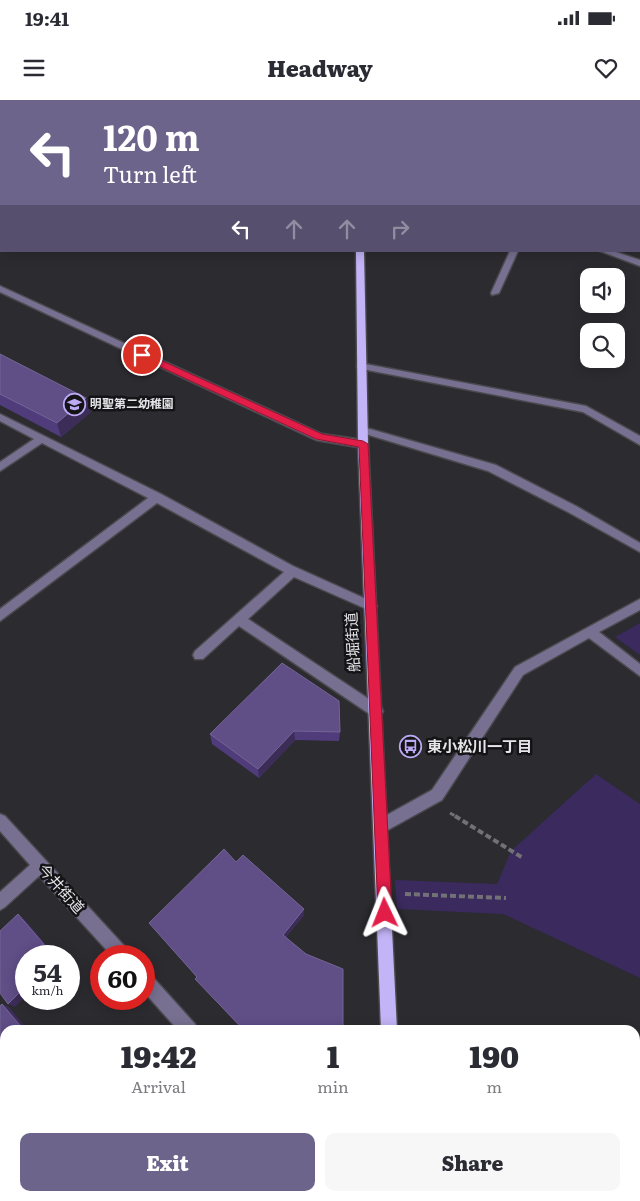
<!DOCTYPE html>
<meta charset="utf-8">
<style>
:root{--surface:#fff;--page:#f7f7f7;--text:#2b2b33;--muted:#7c7c81;--accent:#6c648a}
body{margin:0;font-family:Literata,"Noto Sans JP",serif;background:var(--page);color:var(--text);height:100vh;display:flex;flex-direction:column;font-size:19px;white-space:nowrap}
*{box-sizing:border-box;margin:0}
p{font-size:16px;color:var(--muted)}
.icon{flex:none;width:28px;height:28px;fill:none;stroke:currentColor;stroke-width:2;stroke-linecap:round;stroke-linejoin:round}
.map{position:relative;flex:1;overflow:hidden}
.sheet{position:absolute;left:0px;top:925px;width:640px;height:176px;display:flex;flex-direction:column;background:var(--surface);border-radius:15px 15px 0 0;box-shadow:0 2px 12px #0003}
.sheet>*{flex:none}
.top-card{position:absolute;left:0px;top:0px;width:640px;height:152px;box-shadow:0 2px 12px #0003;background:#6c648a;color:#fff;overflow:hidden}
.buttons{position:absolute;left:580px;top:168px;display:grid;gap:10px}
.buttons a{display:grid;place-items:center;width:45px;height:45px;border-radius:10px;background:var(--surface);box-shadow:0 2px 12px #0003;font-size:25px}
.speed{position:absolute;left:15px;top:845px;display:flex;gap:10px;font-size:25px;font-weight:700;text-align:center}
.speed>*{display:grid;place-content:center;width:65px;height:65px;border-radius:50%;background:var(--surface);box-shadow:0 2px 12px #0003;line-height:1}
.speed small{font-size:12px;font-weight:400}
.speed .limit{border:8px solid #d22;background:#fff;color:#111}
.pin{position:absolute;display:grid;place-items:center;width:42px;height:42px;color:#fff;margin:-21px;border:2px solid #fff;border-radius:50%;box-shadow:0 1px 5px #0007}
.me{position:absolute;width:55px;margin:-28px;rotate:358deg;stroke-linejoin:round;filter:drop-shadow(0 0 4px #0008)}
.turn{display:flex;align-items:center;gap:18px;height:105px;padding:0 20px;font-size:22px}
.turn .icon{width:65px;height:65px;stroke-width:2.5}
.turn b{display:block;font-size:35px;line-height:42px}
.lanes{display:flex;align-items:center;height:48px;padding:0 20px;background:#0003;justify-content:center;gap:25px;direction:ltr}
.lanes .off{opacity:.35}
.eta{display:flex;justify-content:space-evenly;align-items:center;height:85px;text-align:center}
.eta b{font-size:30px;font-weight:800;line-height:35px}
.cta{display:flex;gap:10px;margin-top:auto;padding:10px 20px}
.cta a{flex:1;height:58px;border-radius:10px;background:var(--accent);color:#fff;font-size:20px;font-weight:800;line-height:58px;text-align:center}
.cta a+a{background:var(--page);color:var(--text)}
.status{display:flex;justify-content:space-between;align-items:center;height:35px;padding:0 25px;background:var(--surface);direction:ltr}
.status svg{height:14px;fill:currentColor}
header{display:flex;justify-content:space-between;align-items:center;height:65px;padding:0 20px;background:var(--surface);font-size:22px;font-weight:800}
.map>svg:first-child{display:block}
.green{fill:#3a2a5d}
.lines{fill:none;stroke-linecap:round;stroke-linejoin:round}
.minor-casing{stroke:#4a494d;stroke-width:3}
.major-casing{stroke:#4a494d;stroke-width:3}
.path-far1{stroke:#727176;stroke-width:3;stroke-dasharray:5 2.5;stroke-linecap:butt}
.path{stroke:#727176;stroke-width:4;stroke-dasharray:6 3;stroke-linecap:butt}
.minor{fill:#777091;fill-rule:evenodd}
.major{fill:#c3b3f7;fill-rule:evenodd}
.wall{fill:#503c7b}
.shaded-wall{fill:#3b2d58}
.building{fill:#604e87;stroke:#756596}
.route{fill:#e11d48;stroke:#92132f}
.labels{text-anchor:middle;stroke-width:5;stroke-linejoin:round;paint-order:stroke}
.far-poi-label{font-size:12px;font-weight:bold;fill:#e5e4e8;stroke:#141316;text-anchor:start}
.street-label{font-size:15px;fill:#e5e4e8;stroke:#141316}
.poi-label{font-size:15px;font-weight:bold;fill:#e5e4e8;stroke:#141316;text-anchor:start}
</style>
<div class="status"><b>19:41</b><svg viewBox="0 0 49 12"><path d="M0 12V9h3v3zM5 12V6h3v6zM10 12V3h3v9zM15 12V0h3v12zM26 1h20v11H26zM47 4h2v5h-2z"/></svg></div>
<header><svg class="icon" aria-label="menu" viewBox="0 0 24 24"><path d="M4 6h16M4 12h16M4 18h16"/></svg>Headway<svg class="icon" aria-label="heart" viewBox="0 0 24 24"><path d="M12 20l-8-8c-3-5 5-10 8-4 3-6 11-1 8 4z"/></svg></header>
<div class="map">
<svg width="640" height="1101" viewBox="0 0 640 1101">
<rect width="100%" height="100%" fill="#2c2b30"/>
<g class="green">
<path d="M 640,523 L 640,555 L 615,537 Z"/>
<path d="M 596,674 L 640,704 L 640,878 L 503,814 L 397,809 L 395,780 L 497,784 L 511,751 Z"/>
</g>
<g class="lines">
<defs>
<g id="minor">
<rect x="491" y="0" width="10" height="1"/>
<rect x="564" y="0" width="22" height="1"/>
<rect x="639" y="4" width="1" height="4"/>
<rect x="0" y="30" width="1" height="4"/>
<rect x="639" y="51" width="1" height="5"/>
<rect x="0" y="116" width="1" height="4"/>
<path d="M 510,151 L 518,151 L 499,193 L 492,195 L 491,193 Z"/>
<path d="M 600,151 L 613,151 L 640,160 L 640,166 Z"/>
<path d="M 0,186 L 322,334 L 363,340 L 368,344 L 363,348 L 316,340 L 0,192 Z"/>
<path d="M 360,263 L 586,306 L 640,336 L 640,345 L 583,312 L 357,268 L 357,264 Z"/>
<path d="M 0,314 L 161,394 L 293,466 L 375,503 L 377,506 L 375,509 L 371,511 L 294,477 L 248,519 L 381,607 L 383,611 L 381,615 L 376,617 L 371,615 L 239,526 L 203,559 L 195,559 L 193,555 L 195,551 L 284,472 L 157,403 L 0,521 L 0,509 L 148,398 L 42,343 L 0,371 L 0,362 L 34,339 L 0,321 Z"/>
<path d="M 363,327 L 496,365 L 576,406 L 640,443 L 640,452 L 568,412 L 488,371 L 359,332 L 358,330 Z"/>
<path d="M 640,499 L 640,510 L 599,532 L 640,564 L 640,576 L 589,538 L 523,575 L 442,700 L 386,731 L 381,733 L 376,731 L 374,726 L 376,721 L 432,690 L 515,567 Z"/>
<path d="M 0,714 L 5,716 L 128,850 L 130,856 L 112,856 L 39,776 L 5,807 L 0,810 L 0,792 L 30,765 L 0,731 Z"/>
<path d="M 144,872 L 150,874 L 195,924 L 197,930 L 178,930 L 144,892 Z"/>
<path d="M 640,943 L 640,977 L 635,979 L 635,945 Z"/>
<path d="M 635,1024 L 640,1026 L 640,1044 L 635,1042 Z"/>
<path d="M 106,1096 L 126,1096 L 124,1101 L 104,1101 Z"/>
<path d="M 186,1096 L 206,1096 L 204,1101 L 184,1101 Z"/>
<path d="M 329,1096 L 349,1096 L 351,1101 L 331,1101 Z"/>
</g>
<g id="major">
<rect x="358" y="0" width="6" height="1"/>
<path d="M 356,151 L 364,151 L 368,344 L 397,930 L 381,930 L 358,344 Z"/>
<rect x="385" y="1096" width="18" height="5"/>
</g>
</defs>
<use href="#minor" class="minor-casing"/>
<use href="#major" class="major-casing"/>
<path class="path-far1" d="M 450,713 L 457,717"/>
<g class="path">
<path d="M 455,716 L 523,758"/>
<path d="M 405,794 L 506,798"/>
</g>
<use href="#minor" class="minor"/>
<use href="#major" class="major"/>
</g>
<g class="wall">
<path d="M 0,254 L 91,312 L 61,337 L 0,305 Z"/>
<path d="M 282,563 L 340,632 L 339,641 L 295,640 L 259,678 L 212,644 L 210,634 Z"/>
<path d="M 236,762 L 304,809 L 304,815 L 286,837 L 343,930 L 243,930 L 199,883 L 195,879 L 197,877 L 149,823 Z"/>
</g>
<g class="shaded-wall">
<path d="M 86,298 L 91,312 L 61,337 L 57,323 Z"/>
<path d="M 294,631 L 295,640 L 259,678 L 258,669 Z"/>
<path d="M 304,809 L 304,815 L 284,840 L 283,835 Z"/>
<path d="M 18,814 L 24,819 L 56,856 L 54,856 Z"/>
<path d="M 26,886 L 26,896 L 15,907 L 8,904 Z"/>
<path d="M 2,904 L 9,907 L 28,930 L 24,930 Z"/>
<path d="M 5,965 L 5,973 L 0,978 L 0,969 Z"/>
<path d="M 0,1069 L 5,1075 L 5,1087 L 0,1081 Z"/>
<path d="M 13,1096 L 23,1096 L 22,1101 L 17,1101 Z"/>
<path d="M 94,1096 L 100,1096 L 96,1101 L 90,1101 Z"/>
<path d="M 182,1096 L 185,1096 L 183,1101 L 179,1101 Z"/>
<path d="M 255,1096 L 258,1096 L 262,1101 L 259,1101 Z"/>
</g>
<g class="building">
<path d="M 0,254 L 86,298 L 57,323 L 0,294 Z"/>
<path d="M 282,563 L 339,601 L 340,632 L 294,631 L 258,669 L 210,634 Z"/>
<path d="M 224,749 L 236,762 L 243,755 L 304,809 L 283,835 L 306,854 L 343,869 L 343,930 L 244,930 L 195,879 L 197,877 L 149,823 Z"/>
<path d="M 18,814 L 54,856 L 26,856 L 26,886 L 8,904 L 0,893 L 0,831 Z"/>
<path d="M 2,904 L 24,930 L 5,930 L 5,965 L 0,969 L 0,906 Z"/>
<path d="M 0,1081 L 5,1087 L 5,1096 L 13,1096 L 17,1101 L 0,1101 Z"/>
<path d="M 22,1096 L 94,1096 L 90,1101 L 18,1101 Z"/>
<path d="M 122,1096 L 182,1096 L 179,1101 L 120,1101 Z"/>
<path d="M 204,1096 L 255,1096 L 259,1101 L 202,1101 Z"/>
</g>
<path class="route" d="M 139,253 L 145,253 L 322,334 L 363,341 L 368,344 L 392,813 L 390,818 L 385,820 L 380,818 L 378,813 L 359,347 L 316,339 L 139,257 Z"/>
<defs>
<symbol id="school-ring" viewBox="-11 -11 22 22"><circle r="9.5" fill="#141316" stroke="#bcaaf5" stroke-width="1.5"/><path d="M0-5L7-2L0 1L-7-2ZM-4 1L0 2.5L4 1V4Q0 6-4 4Z" fill="#bcaaf5"/></symbol>
<symbol id="bus-ring" viewBox="-11 -11 22 22"><circle r="9.5" fill="#141316" stroke="#bcaaf5" stroke-width="1.5"/><path d="M-5-6H5V4H4V6H2V4H-2V6H-4V4H-5ZM-3.5-4V0h7V-4ZM-3.5 1.2v1.5H-2V1.2ZM2 1.2v1.5H3.5V1.2Z" fill="#bcaaf5"/></symbol>
</defs>
<g fill-rule="evenodd">
<use href="#school-ring" x="62" y="292" width="25" height="25"/>
<use href="#bus-ring" x="398" y="634" width="25" height="25"/>
</g>
<g class="labels">
<g class="far-poi-label">
<text x="90" y="308">明聖第二幼稚園</text>
</g>
<g class="street-label">
<text transform="translate(353 542) rotate(-93)" y="5">船堀街道</text>
<text transform="translate(61 789) rotate(48)" y="5">今井街道</text>
</g>
<g class="poi-label">
<text x="427" y="652">東小松川一丁目</text>
</g>
</g>
</svg>
<div class="buttons">
<a><svg class="icon" aria-label="sound" viewBox="0 0 24 24"><path d="M4 9h4l5-4v14l-5-4H4zM17 9q2 3 0 6"/></svg></a>
<a><svg class="icon" aria-label="search" viewBox="0 0 24 24"><circle cx="10" cy="10" r="6"/><path d="M15 15l6 6"/></svg></a>
</div>
<div class="speed"><div>54<small>km/h</small></div><div class="limit">60</div></div>
<div class="pin" style="left:142px;top:255px;background:#d93025"><svg class="icon" aria-label="arrive" viewBox="0 0 24 24"><path d="M6 21V4h12l-3 4 3 4H6"/></svg></div>
<svg class="me" style="left:385px;top:813px" viewBox="-20 -20 40 40"><path d="M0-17L14 15 0 8-14 15z" fill="#e11d48" stroke="#fff" stroke-width="4"/></svg>
<div class="top-card">
<div class="turn"><svg class="icon" aria-label="left" viewBox="0 0 24 24"><path d="M17 20v-9H6M10 6l-5 5 5 5"/></svg><div><b>120 m</b>Turn left</div></div>
<div class="lanes"><svg class="icon" aria-label="left" viewBox="0 0 24 24"><path d="M17 20v-9H6M10 6l-5 5 5 5"/></svg><svg class="icon off" aria-label="ahead" viewBox="0 0 24 24"><path d="M12 20V5M6 11l6-6 6 6"/></svg><svg class="icon off" aria-label="ahead" viewBox="0 0 24 24"><path d="M12 20V5M6 11l6-6 6 6"/></svg><svg class="icon off" aria-label="right" viewBox="0 0 24 24"><path d="M7 20v-9h11M14 6l5 5-5 5"/></svg></div>
</div>
<section class="sheet">
<div class="eta">
<div><b>19:42</b><p>Arrival</p></div>
<div><b>1</b><p>min</p></div>
<div><b>190</b><p>m</p></div>
</div>
<div class="cta"><a>Exit</a><a>Share</a></div>
</section>
</div>
